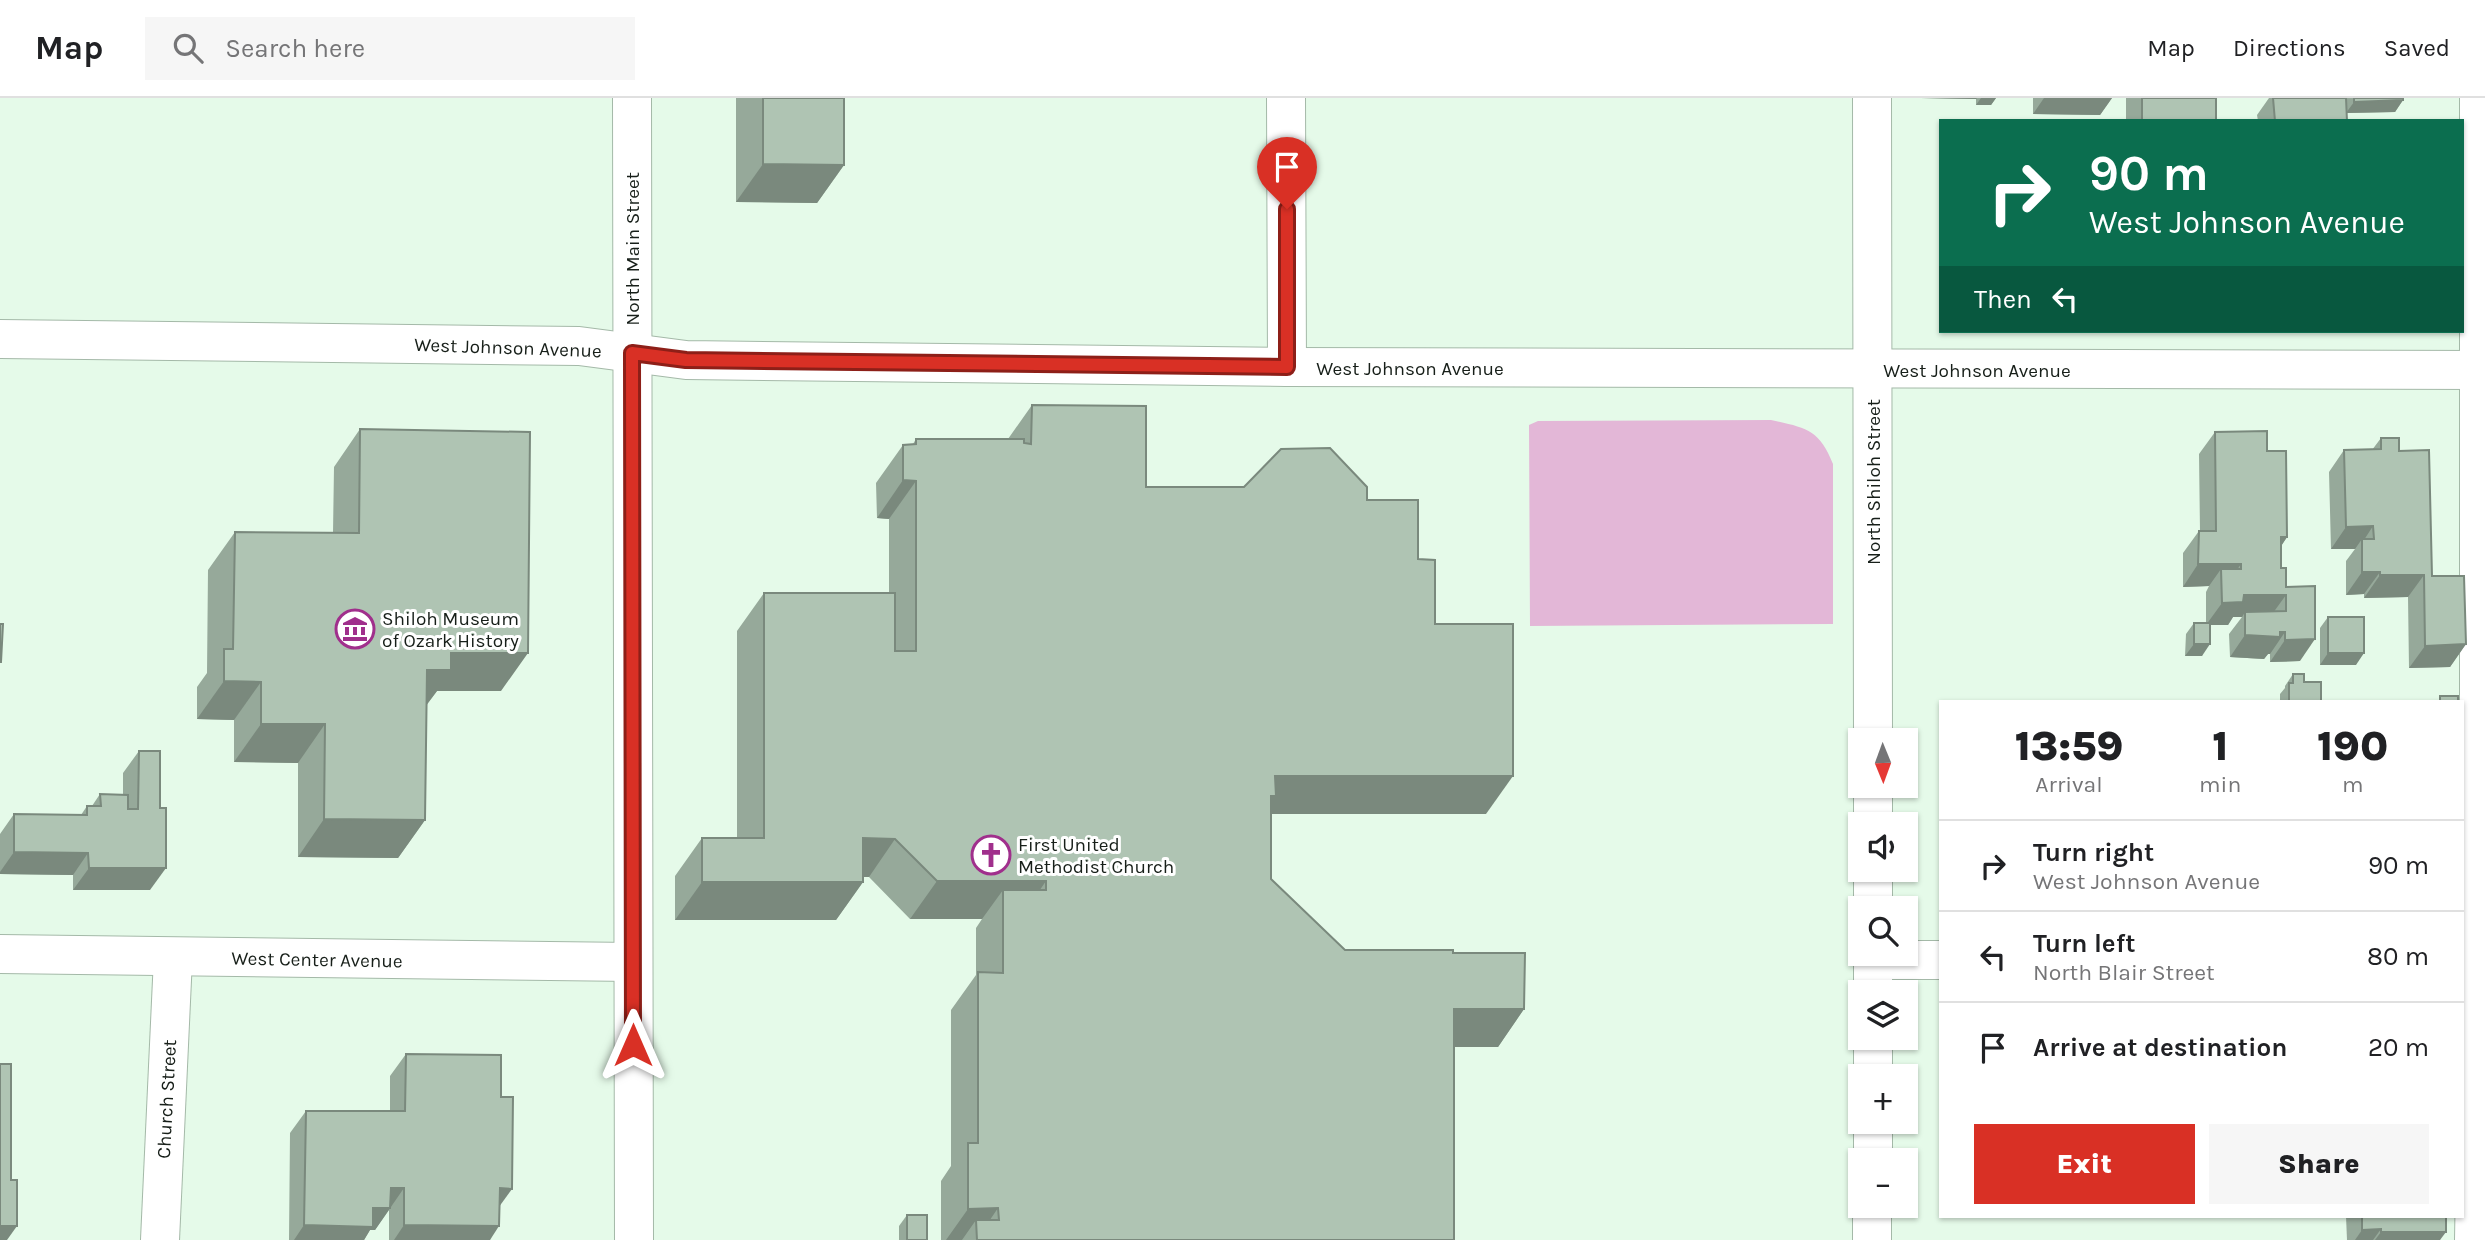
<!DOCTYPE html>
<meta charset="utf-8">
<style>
:root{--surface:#fff;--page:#f6f6f6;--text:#202124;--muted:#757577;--line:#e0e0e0;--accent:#d93025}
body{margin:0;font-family:Karla,sans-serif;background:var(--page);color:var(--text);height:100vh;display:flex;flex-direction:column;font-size:26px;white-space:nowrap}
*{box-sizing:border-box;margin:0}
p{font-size:23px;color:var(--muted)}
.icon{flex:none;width:38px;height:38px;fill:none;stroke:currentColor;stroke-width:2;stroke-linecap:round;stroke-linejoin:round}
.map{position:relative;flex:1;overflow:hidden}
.drawer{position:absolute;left:1939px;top:602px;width:525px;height:518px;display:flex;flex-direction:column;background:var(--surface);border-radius:0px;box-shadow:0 2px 5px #0004}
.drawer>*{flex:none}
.top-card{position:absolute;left:1939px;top:21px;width:525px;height:214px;border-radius:0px;box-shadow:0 2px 5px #0004;background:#0b6e4f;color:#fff;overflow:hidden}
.needle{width:46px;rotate:179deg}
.fabs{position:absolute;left:1848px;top:630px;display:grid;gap:14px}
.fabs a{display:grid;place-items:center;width:70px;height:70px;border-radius:0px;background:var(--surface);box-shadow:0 2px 5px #0004;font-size:35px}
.pin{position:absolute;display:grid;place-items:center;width:60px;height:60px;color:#fff;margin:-72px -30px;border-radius:50% 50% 50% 0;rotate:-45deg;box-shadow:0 0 7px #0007}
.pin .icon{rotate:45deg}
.me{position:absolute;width:77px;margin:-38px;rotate:0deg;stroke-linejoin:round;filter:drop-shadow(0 0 5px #0008)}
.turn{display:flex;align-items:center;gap:24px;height:147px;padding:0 35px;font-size:32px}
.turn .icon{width:91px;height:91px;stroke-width:2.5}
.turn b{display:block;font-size:49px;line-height:60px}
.then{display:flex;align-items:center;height:66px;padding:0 35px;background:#0003;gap:14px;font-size:26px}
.eta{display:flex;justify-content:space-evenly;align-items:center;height:119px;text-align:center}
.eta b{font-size:42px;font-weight:800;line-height:49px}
.primary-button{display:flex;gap:14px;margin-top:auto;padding:14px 35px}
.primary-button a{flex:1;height:80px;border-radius:0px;background:var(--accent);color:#fff;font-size:28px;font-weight:800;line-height:80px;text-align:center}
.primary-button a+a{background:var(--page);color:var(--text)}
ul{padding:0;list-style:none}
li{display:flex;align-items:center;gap:21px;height:91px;padding:0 35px;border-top:2px solid var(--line)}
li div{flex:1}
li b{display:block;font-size:26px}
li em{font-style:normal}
header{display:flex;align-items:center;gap:42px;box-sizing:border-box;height:98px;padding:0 35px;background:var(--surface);border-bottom:2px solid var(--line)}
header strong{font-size:33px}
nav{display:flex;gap:38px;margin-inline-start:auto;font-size:24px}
.search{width:490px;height:63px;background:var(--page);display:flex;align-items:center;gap:18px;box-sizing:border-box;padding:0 24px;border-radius:0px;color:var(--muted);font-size:26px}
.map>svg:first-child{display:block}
.green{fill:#e3b7d7}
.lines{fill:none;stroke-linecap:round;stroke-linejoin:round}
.street-casing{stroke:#a4b9a8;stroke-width:40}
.street{stroke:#fff;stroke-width:38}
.wall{fill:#96a99a}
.shaded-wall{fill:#7a897d}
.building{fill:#afc4b3;stroke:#7a897d;stroke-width:2}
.route-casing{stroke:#8d1f18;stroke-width:18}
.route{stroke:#d93025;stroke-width:12}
.labels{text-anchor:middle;stroke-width:6;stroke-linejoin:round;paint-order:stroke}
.street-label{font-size:19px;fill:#171f19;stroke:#fff}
.poi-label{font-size:19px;fill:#171f19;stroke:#fff;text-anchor:start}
</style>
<header>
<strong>Map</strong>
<div class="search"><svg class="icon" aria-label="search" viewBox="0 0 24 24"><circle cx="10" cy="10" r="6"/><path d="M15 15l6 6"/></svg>Search here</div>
<nav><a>Map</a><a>Directions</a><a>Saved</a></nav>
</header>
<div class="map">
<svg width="2485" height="1142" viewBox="0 0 2485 1142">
<rect width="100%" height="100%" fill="#e5fae9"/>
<path class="green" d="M 1771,322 C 1806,330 1819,331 1833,366 L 1833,526 L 1530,528 L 1529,327 L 1538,323 Z"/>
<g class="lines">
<defs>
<g id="street">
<path d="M 632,0 L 634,1142"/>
<path d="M 1286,0 L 1287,269"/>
<path d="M 1872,0 L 1873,642"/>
<path d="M 0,241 L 579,248 L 686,262 L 1287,269 L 2485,272"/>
<path d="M 1873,688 L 1873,726"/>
<path d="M 1873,772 L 1873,810"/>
<path d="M 0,856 L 633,864"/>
<path d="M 1873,862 L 1941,862"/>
<path d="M 1873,894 L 1873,856"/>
<path d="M 1873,978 L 1873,940"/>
<path d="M 1873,1062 L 1873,1024"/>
<path d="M 160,1142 L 173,860"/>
<path d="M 1872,1142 L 1872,1108"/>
<path d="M 2474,1142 L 2479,864 L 2479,0"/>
</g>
</defs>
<use href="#street" class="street-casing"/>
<use href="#street" class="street"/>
</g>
<g class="wall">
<path d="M 736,0 L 844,0 L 844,67 L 817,105 L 736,104 Z"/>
<path d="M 1921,0 L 2112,0 L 2100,17 L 2033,16 L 2033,0 L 1996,0 L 1991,7 L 1976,7 L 1976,1 Z"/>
<rect x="2126" y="0" width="90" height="23"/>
<path d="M 2269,0 L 2403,0 L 2403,2 L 2395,14 L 2346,15 L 2347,23 L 2258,23 L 2257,17 Z"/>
<path d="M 1032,307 L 1146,389 L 1367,402 L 1418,461 L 1486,716 L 1271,716 L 1271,781 L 1345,852 L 1453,855 L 1524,911 L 1498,949 L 1454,949 L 1454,1142 L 941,1142 L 941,1083 L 951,1068 L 951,912 L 976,877 L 976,830 L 982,821 L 910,821 L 869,779 L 863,779 L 863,784 L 836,822 L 675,822 L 675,778 L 702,740 L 737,740 L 737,533 L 764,495 L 889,495 L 889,421 L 877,420 L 876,385 L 903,347 L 913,346 L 916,341 L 1008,341 Z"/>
<path d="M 360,331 L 501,593 L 437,593 L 426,608 L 425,722 L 398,760 L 298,759 L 298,665 L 234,664 L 234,622 L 197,621 L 197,589 L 207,575 L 208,472 L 235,434 L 333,435 L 334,369 Z"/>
<path d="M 2215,334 L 2267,353 L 2287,439 L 2281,448 L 2281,470 L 2286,489 L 2300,563 L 2270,564 L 2270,556 L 2268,556 L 2264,561 L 2230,559 L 2229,536 L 2242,519 L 2233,519 L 2228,527 L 2210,527 L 2202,558 L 2185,558 L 2186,536 L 2194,525 L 2206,525 L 2206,494 L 2209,488 L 2183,489 L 2183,455 L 2199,433 L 2200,433 L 2199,356 Z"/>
<path d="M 2381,340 L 2399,353 L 2432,478 L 2466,546 L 2450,569 L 2409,570 L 2408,499 L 2364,500 L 2364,496 L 2346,497 L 2346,463 L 2355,451 L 2331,451 L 2329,374 L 2344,352 L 2372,352 Z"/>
<path d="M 2328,519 L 2356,567 L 2320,567 L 2320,530 Z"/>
<path d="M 2293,576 L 2304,584 L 2321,604 L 2280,604 L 2280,596 L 2285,590 L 2285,588 Z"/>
<path d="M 139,653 L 150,792 L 73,792 L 73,777 L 0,776 L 0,736 L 14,716 L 81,717 L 87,708 L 92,708 L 100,696 L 123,696 L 123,675 Z"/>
<path d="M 406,956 L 500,1108 L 490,1142 L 389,1142 L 389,1112 L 375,1132 L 370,1132 L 364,1142 L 289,1142 L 290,1035 L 306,1013 L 390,1013 L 390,978 Z"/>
<path d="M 907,1117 L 927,1142 L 899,1142 L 899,1128 Z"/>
<path d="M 2346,1118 L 2446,1118 L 2440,1142 L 2347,1142 Z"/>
</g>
<g class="shaded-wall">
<path d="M 1921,0 L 1977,0 L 1976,1 Z"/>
<path d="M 1981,0 L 2034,0 L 1996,0 L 1991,7 L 1976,7 Z"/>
<path d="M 2044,0 L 2112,0 L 2100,17 L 2033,16 Z"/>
<path d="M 2403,2 L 2395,14 L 2346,15 L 2354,4 Z"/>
<path d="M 763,66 L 844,67 L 817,105 L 736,104 Z"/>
<path d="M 903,382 L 916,383 L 889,421 L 877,420 Z"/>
<path d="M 2373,428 L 2362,445 L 2362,441 L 2355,451 L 2331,451 L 2346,429 Z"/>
<path d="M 2281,439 L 2287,439 L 2272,462 Z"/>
<path d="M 2198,466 L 2241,466 L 2226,488 L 2221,471 L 2209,488 L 2183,489 Z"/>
<path d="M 2362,474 L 2380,474 L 2364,496 L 2346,497 Z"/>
<path d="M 2380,477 L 2424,477 L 2408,499 L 2364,500 Z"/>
<path d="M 2244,497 L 2286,497 L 2270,519 L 2245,514 L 2242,519 L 2233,519 L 2228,527 L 2206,527 L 2222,505 Z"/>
<path d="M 2285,534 L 2270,556 L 2268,556 L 2264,561 L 2230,559 L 2245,537 Z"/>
<path d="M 2315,541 L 2300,563 L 2270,564 L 2285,542 Z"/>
<path d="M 2194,546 L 2210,546 L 2202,558 L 2185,558 Z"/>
<path d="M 2466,546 L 2450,569 L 2409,570 L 2425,548 Z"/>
<path d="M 451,555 L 528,555 L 501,593 L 437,593 L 424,610 L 427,572 Z"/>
<path d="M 2328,555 L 2364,555 L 2356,567 L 2320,567 Z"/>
<path d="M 224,583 L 261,584 L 234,622 L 197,621 Z"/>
<path d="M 261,626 L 325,626 L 298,665 L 234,664 Z"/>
<path d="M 1275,678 L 1513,678 L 1486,716 L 1263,716 Z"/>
<path d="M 324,721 L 425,722 L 398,760 L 298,759 Z"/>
<path d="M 863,740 L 895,741 L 869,779 L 836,779 Z"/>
<path d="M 14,754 L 88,755 L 73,777 L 0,776 L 0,774 Z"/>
<path d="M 89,770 L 166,770 L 150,792 L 73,792 Z"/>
<path d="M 937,783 L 1046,783 L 1020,821 L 1003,792 L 982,821 L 910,821 Z"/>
<path d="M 702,784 L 863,784 L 836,822 L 675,822 Z"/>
<path d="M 1454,911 L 1524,911 L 1498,949 L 1428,949 Z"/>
<path d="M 391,1090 L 404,1090 L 375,1132 L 370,1132 L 364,1142 L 294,1142 L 304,1127 Z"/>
<path d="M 500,1090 L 512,1091 L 496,1113 Z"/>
<path d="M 998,1110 L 977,1141 L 976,1122 L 962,1142 L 946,1142 L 968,1111 Z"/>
<path d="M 404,1127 L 499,1128 L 490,1142 L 394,1142 Z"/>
<path d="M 0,1128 L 17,1128 L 7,1142 L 0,1142 Z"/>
<path d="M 2381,1131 L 2373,1142 L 2355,1142 L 2362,1132 Z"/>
<path d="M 2381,1134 L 2446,1134 L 2440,1142 L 2375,1142 Z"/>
</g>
<g class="building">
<path d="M 763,0 L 844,0 L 844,67 L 763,66 Z"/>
<rect x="2142" y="0" width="74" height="23"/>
<path d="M 2273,0 L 2346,0 L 2347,23 L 2275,23 Z"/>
<path d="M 2354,0 L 2403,0 L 2403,2 L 2354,4 Z"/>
<path d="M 1032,307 L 1146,308 L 1146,389 L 1244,389 L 1281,351 L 1330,350 L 1367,389 L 1367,402 L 1418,402 L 1418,461 L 1435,462 L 1435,526 L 1513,526 L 1513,678 L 1275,678 L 1276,698 L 1271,698 L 1271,781 L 1345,852 L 1453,852 L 1453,855 L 1525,855 L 1524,911 L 1454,911 L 1454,1142 L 977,1142 L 976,1122 L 999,1122 L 998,1110 L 968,1111 L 968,1045 L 978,1045 L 978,874 L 1003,875 L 1003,792 L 1046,792 L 1046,783 L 937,783 L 895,741 L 863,740 L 863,784 L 702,784 L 702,740 L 764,740 L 764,495 L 895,495 L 895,553 L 916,553 L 916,383 L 903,382 L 903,347 L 916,346 L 916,341 L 1024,341 L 1024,345 L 1031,346 Z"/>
<path d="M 360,331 L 530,334 L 528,555 L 451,555 L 451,572 L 427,572 L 425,722 L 324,721 L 325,626 L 261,626 L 261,584 L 224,583 L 224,551 L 233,551 L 235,434 L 359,435 Z"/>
<path d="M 2267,333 L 2267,353 L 2286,353 L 2287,439 L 2281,439 L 2281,470 L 2286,470 L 2286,489 L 2315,488 L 2315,541 L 2285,542 L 2285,534 L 2280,534 L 2280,539 L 2245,537 L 2245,514 L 2286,513 L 2286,497 L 2244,497 L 2243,504 L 2222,505 L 2221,471 L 2241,471 L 2241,466 L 2198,466 L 2199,433 L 2216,433 L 2215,334 Z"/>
<path d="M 2381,340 L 2399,340 L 2399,353 L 2429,352 L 2432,478 L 2464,478 L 2466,546 L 2425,548 L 2424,477 L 2380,477 L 2380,474 L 2362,474 L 2362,441 L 2374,441 L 2373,428 L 2346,429 L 2344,352 L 2381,351 Z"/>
<rect x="2328" y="519" width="36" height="36"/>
<rect x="2194" y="525" width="16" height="21"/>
<path d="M 0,526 L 3,526 L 1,564 L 0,564 Z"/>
<path d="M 2293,576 L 2304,576 L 2304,584 L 2321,584 L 2321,604 L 2289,604 L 2289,585 L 2293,585 Z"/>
<rect x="2440" y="598" width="18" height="6"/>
<path d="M 139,653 L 160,653 L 160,710 L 166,710 L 166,770 L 89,770 L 88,755 L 14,754 L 14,716 L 87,717 L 87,708 L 101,708 L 100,696 L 128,697 L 128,711 L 138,711 Z"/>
<path d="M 406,956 L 501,957 L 501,999 L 513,999 L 512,1091 L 500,1090 L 499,1128 L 404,1127 L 404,1090 L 391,1090 L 390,1110 L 373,1110 L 373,1129 L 304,1127 L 306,1013 L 405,1013 Z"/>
<path d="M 0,966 L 11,966 L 11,1082 L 17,1082 L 17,1128 L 0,1128 Z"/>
<rect x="907" y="1117" width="20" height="25"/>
<path d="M 2362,1118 L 2446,1118 L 2446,1134 L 2381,1134 L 2381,1131 L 2362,1132 Z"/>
</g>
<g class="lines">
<defs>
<path id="route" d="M 633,947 L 632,255 L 686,262 L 1287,269 L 1287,111"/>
</defs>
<use href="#route" class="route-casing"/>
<use href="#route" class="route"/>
</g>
<defs>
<symbol id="museum-ring" viewBox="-11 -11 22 22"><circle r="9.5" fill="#fff" stroke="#a02f8c" stroke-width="1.5"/><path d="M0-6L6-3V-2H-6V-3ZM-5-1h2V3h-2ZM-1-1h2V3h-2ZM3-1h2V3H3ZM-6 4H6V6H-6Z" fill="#a02f8c"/></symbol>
<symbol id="church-ring" viewBox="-11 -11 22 22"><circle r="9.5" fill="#fff" stroke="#a02f8c" stroke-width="1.5"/><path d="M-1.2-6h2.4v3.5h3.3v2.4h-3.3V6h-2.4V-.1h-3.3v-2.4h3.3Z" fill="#a02f8c"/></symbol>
</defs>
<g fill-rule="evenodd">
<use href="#museum-ring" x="333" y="509" width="44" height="44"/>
<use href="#church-ring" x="969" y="735" width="44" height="44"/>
</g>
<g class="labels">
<g class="street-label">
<text transform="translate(632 151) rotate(-90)" y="7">North Main Street</text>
<text transform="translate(508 249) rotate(2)" y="7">West Johnson Avenue</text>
<text x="1410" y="277">West Johnson Avenue</text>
<text x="1977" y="279">West Johnson Avenue</text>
<text transform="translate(1873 384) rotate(-90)" y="7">North Shiloh Street</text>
<text transform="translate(317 861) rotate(1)" y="7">West Center Avenue</text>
<text transform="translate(166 1001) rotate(-87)" y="7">Church Street</text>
</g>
<g class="poi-label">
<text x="382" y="527">Shiloh Museum<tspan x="382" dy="22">of Ozark History</tspan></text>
<text x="1018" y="753">First United<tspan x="1018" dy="22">Methodist Church</tspan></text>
</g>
</g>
</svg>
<div class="fabs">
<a><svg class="needle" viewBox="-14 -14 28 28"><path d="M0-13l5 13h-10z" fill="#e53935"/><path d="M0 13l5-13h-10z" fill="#757577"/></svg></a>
<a><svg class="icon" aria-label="sound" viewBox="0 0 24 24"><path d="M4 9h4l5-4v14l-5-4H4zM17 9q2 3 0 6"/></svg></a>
<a><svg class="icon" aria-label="search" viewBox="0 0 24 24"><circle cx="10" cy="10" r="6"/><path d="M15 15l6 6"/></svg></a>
<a><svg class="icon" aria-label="layers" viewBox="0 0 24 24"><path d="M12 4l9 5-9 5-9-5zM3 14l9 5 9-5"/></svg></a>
<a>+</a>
<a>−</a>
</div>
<div class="pin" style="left:1287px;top:111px;background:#d93025"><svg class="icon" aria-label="arrive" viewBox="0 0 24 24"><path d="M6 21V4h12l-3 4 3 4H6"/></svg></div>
<svg class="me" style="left:633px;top:947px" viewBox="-20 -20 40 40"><path d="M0-17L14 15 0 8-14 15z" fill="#d93025" stroke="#fff" stroke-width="4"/></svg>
<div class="top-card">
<div class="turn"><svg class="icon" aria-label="right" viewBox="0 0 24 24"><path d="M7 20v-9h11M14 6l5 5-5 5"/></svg><div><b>90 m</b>West Johnson Avenue</div></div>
<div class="then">Then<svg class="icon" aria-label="left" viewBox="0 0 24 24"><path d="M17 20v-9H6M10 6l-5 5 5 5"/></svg></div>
</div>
<section class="drawer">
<div class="eta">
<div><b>13:59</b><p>Arrival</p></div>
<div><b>1</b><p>min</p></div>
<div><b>190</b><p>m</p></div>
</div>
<ul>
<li><svg class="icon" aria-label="right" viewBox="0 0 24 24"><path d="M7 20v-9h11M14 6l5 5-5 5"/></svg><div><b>Turn right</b><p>West Johnson Avenue</p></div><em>90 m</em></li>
<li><svg class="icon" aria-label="left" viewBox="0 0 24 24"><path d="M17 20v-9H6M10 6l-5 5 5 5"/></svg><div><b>Turn left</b><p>North Blair Street</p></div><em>80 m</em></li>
<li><svg class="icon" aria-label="arrive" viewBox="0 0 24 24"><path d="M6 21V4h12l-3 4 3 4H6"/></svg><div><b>Arrive at destination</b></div><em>20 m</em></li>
</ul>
<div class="primary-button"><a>Exit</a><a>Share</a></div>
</section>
</div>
